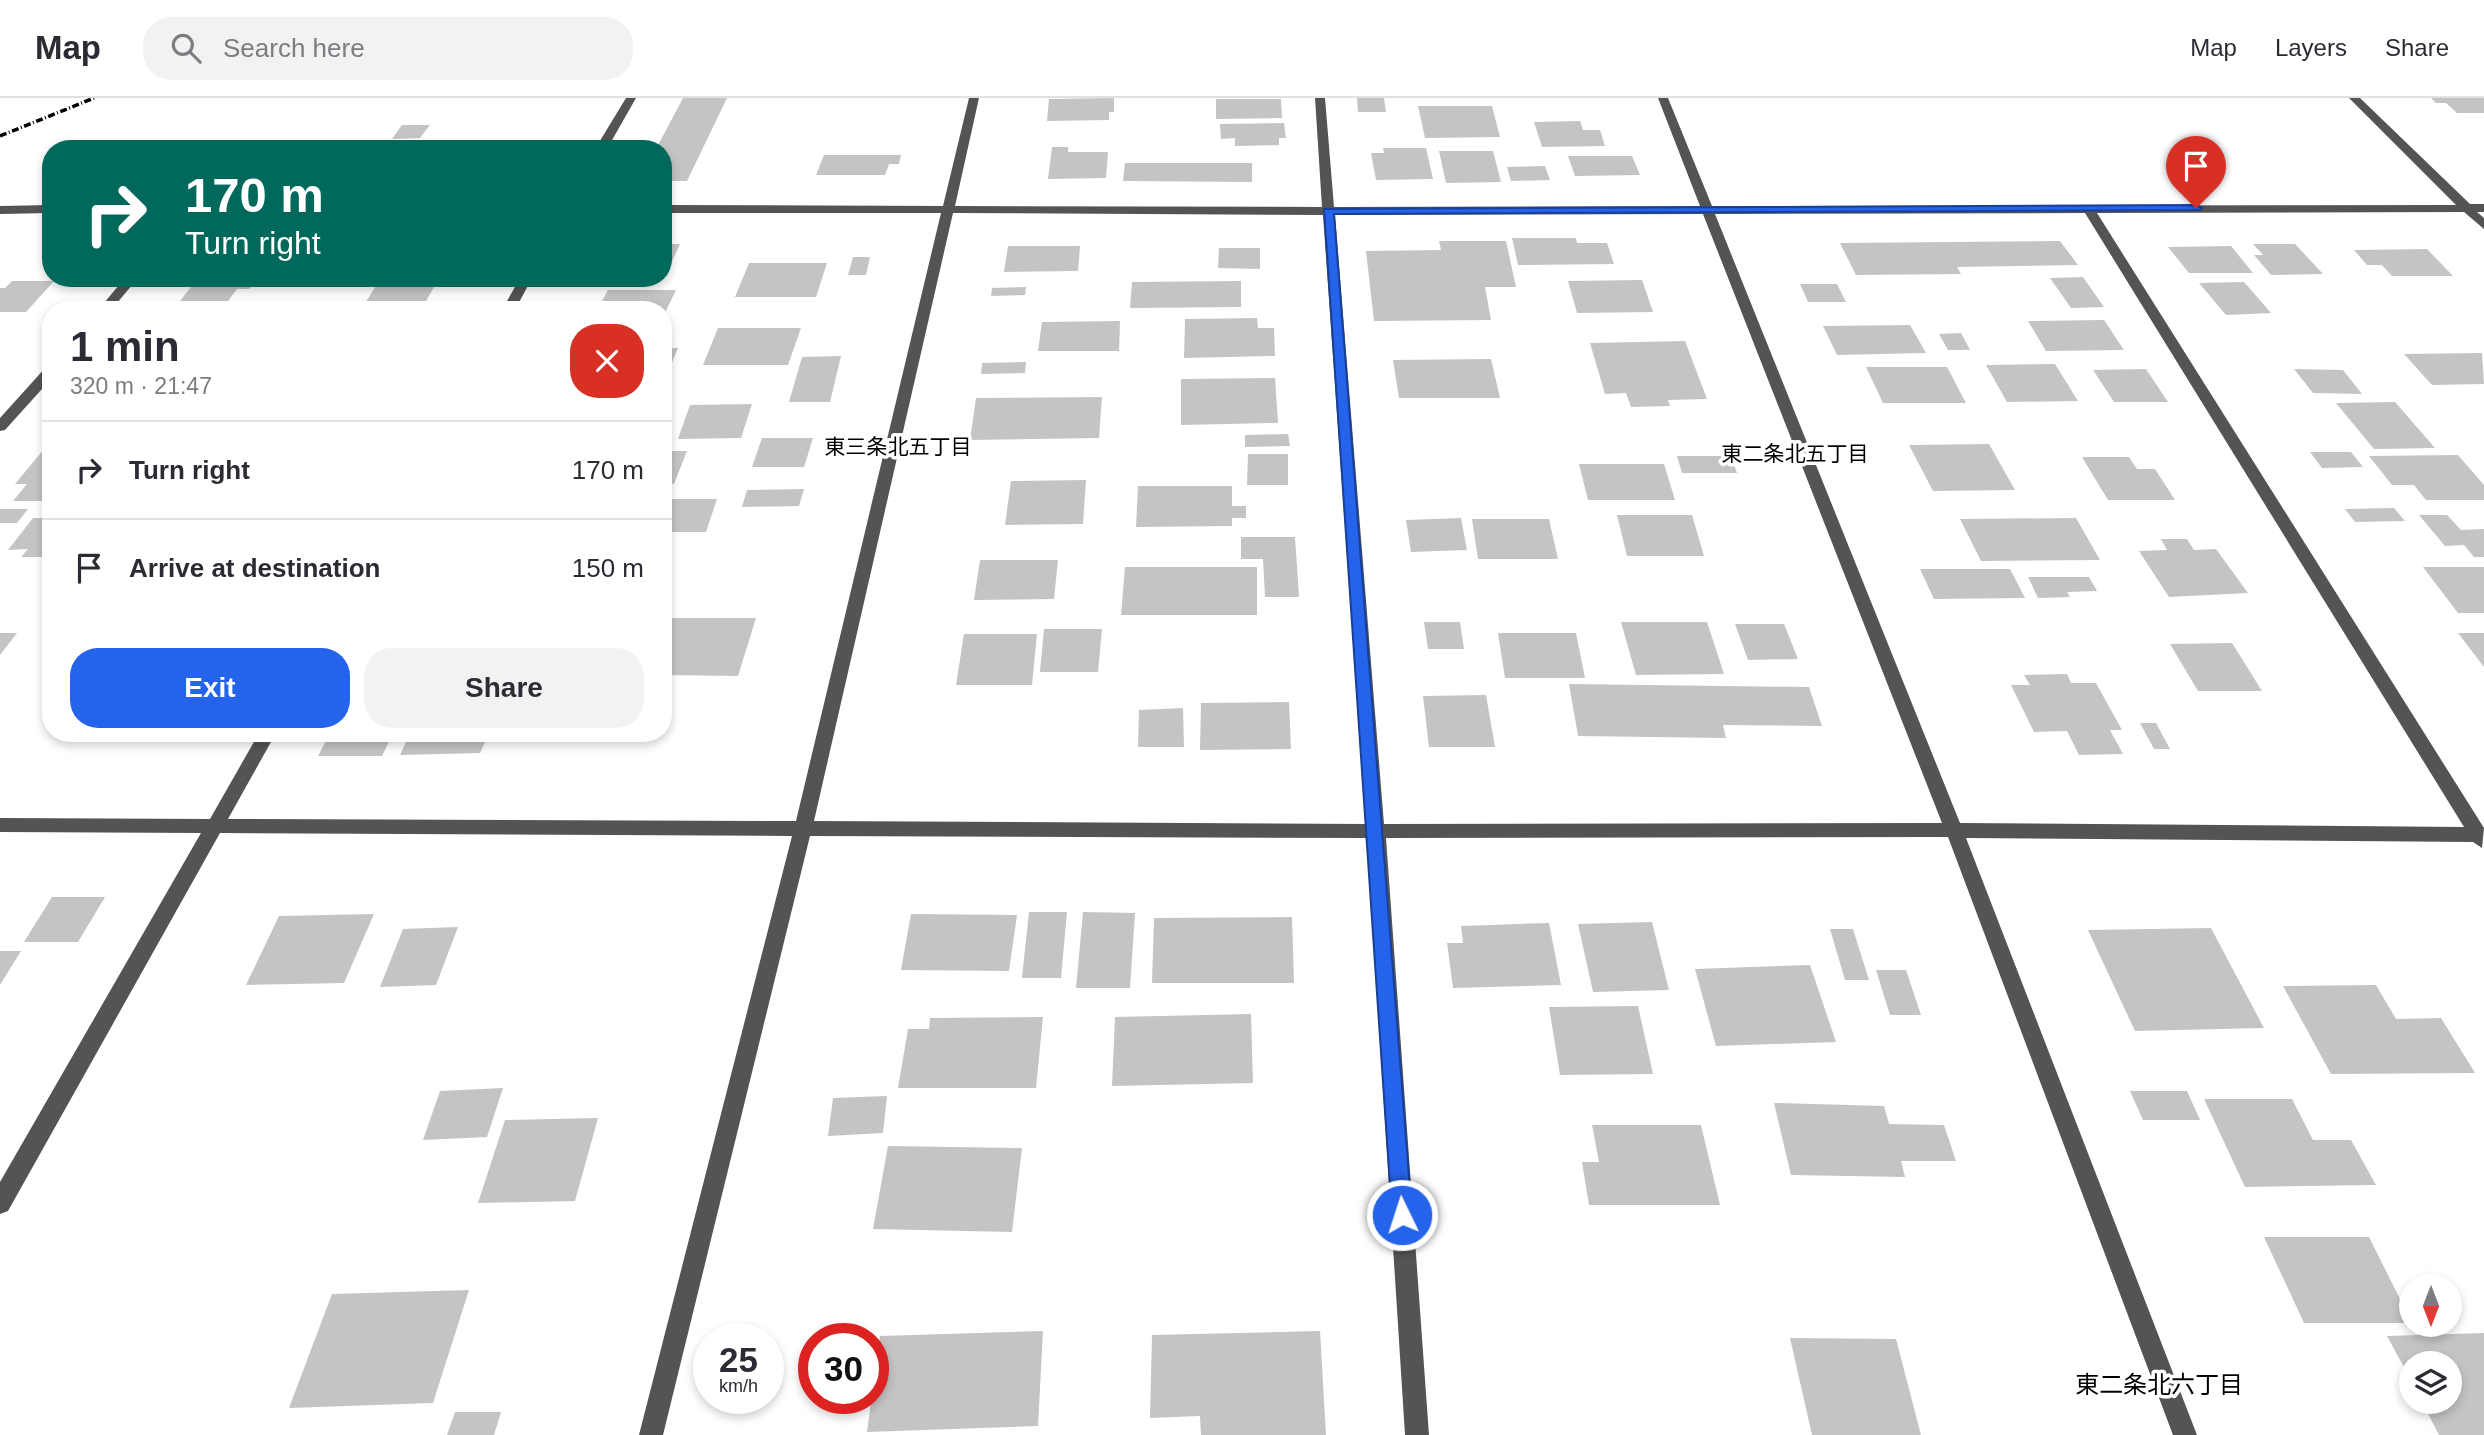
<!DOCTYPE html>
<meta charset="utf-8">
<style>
:root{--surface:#fff;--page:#f2f2f3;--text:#2b2b33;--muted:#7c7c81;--line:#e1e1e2;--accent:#2563eb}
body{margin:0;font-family:Arial,"Noto Sans JP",sans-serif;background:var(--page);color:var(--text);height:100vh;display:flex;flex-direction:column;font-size:26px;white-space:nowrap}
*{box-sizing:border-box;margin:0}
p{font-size:23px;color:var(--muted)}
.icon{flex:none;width:38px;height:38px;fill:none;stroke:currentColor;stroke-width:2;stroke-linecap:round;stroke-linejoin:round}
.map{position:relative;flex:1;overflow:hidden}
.drawer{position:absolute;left:42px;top:203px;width:630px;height:441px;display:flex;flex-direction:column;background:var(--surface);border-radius:28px;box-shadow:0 4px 10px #0003}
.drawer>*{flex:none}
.guide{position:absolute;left:42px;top:42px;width:630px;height:147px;border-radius:28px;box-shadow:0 4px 10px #0003;background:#00695c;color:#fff;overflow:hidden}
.needle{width:46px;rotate:180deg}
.buttons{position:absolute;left:2399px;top:1176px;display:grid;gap:14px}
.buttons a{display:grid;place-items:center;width:63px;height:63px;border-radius:50%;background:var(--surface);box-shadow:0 4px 10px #0003;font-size:35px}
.speed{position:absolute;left:693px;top:1225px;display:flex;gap:14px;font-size:35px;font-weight:700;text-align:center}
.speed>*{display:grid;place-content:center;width:91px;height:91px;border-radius:50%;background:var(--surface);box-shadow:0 4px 10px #0003;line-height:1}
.speed small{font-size:18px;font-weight:400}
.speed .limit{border:10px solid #d22;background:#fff;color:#111}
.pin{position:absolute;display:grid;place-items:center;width:60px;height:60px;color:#fff;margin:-72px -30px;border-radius:50% 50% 50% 0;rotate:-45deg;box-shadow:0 0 7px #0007}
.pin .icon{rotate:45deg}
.me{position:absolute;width:77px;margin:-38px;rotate:356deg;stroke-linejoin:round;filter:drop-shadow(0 0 5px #0008)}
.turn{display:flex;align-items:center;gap:24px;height:147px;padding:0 28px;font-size:32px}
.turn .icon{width:91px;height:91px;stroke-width:2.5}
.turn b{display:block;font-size:49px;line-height:60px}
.round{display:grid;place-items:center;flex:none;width:74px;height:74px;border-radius:28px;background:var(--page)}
.summary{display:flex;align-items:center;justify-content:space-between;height:119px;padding:0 28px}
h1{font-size:42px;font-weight:600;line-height:52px}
.primary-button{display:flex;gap:14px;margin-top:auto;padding:14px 28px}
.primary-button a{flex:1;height:80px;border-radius:28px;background:var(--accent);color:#fff;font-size:28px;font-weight:600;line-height:80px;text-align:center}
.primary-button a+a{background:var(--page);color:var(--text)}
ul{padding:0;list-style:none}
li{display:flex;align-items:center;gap:21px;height:98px;padding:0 28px;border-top:2px solid var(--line)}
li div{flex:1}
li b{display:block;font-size:26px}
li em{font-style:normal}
header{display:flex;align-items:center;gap:42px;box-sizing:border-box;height:98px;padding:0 35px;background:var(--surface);border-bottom:2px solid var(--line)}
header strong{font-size:33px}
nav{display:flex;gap:38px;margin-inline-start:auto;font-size:24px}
.search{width:490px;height:63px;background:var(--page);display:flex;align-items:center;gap:18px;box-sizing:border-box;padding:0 24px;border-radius:28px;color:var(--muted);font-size:26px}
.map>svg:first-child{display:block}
.building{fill:#c4c4c4}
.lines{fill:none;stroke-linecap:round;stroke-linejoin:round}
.minor{fill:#545454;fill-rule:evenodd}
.rail{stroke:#000;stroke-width:3.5;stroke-dasharray:7 2.5 1 2.5;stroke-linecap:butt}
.route{fill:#2563eb;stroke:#184099;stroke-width:2}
.labels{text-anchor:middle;stroke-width:7;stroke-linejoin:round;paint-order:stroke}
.neighbourhood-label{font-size:21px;fill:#000;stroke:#fff}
.near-neighbourhood-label{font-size:24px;fill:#000;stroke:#fff}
</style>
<header>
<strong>Map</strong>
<div class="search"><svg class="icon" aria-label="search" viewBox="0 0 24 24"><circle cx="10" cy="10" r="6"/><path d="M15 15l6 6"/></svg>Search here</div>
<nav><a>Map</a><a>Layers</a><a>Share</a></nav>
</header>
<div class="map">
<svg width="2484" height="1337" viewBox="0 0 2484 1337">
<rect width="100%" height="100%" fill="#fff"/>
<g class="building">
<path d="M 683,0 L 727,0 L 687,83 L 663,83 L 663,51 L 656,51 Z"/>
<path d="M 1114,0 L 1114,14 L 1109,14 L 1109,22 L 1047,23 L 1049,1 Z"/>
<path d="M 1357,0 L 1384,0 L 1386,14 L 1358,14 Z"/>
<path d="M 2431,0 L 2484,0 L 2484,15 L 2457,15 L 2446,5 L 2436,5 Z"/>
<path d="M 1216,1 L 1281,1 L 1282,20 L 1216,21 Z"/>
<path d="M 1418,8 L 1492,8 L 1500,39 L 1425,40 Z"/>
<path d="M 1580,23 L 1583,32 L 1600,32 L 1605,48 L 1542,49 L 1534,24 Z"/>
<path d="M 1284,25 L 1286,40 L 1279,40 L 1279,47 L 1235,48 L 1235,40 L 1221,41 L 1220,26 Z"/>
<path d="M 402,27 L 430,27 L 420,40 L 392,41 Z"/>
<path d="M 428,44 L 423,51 L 379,51 L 383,45 Z"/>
<path d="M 1052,49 L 1068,49 L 1068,54 L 1108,54 L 1106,80 L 1048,81 Z"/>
<path d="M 1383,50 L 1426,50 L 1433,81 L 1376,82 L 1371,55 L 1384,55 Z"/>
<path d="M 1439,53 L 1493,53 L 1501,84 L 1446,85 Z"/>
<path d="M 824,57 L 901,57 L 899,66 L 889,66 L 885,77 L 816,77 Z"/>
<path d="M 1568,58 L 1632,58 L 1640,77 L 1575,78 Z"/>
<path d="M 1125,65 L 1252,65 L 1252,84 L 1123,83 Z"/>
<path d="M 1545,68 L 1550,82 L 1511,83 L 1507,69 Z"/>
<path d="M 1512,140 L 1576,140 L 1577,145 L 1607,145 L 1614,166 L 1518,167 Z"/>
<path d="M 1439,143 L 1506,143 L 1516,189 L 1485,189 L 1491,222 L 1374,223 L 1366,153 L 1441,152 Z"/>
<path d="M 2060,143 L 2078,167 L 1957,169 L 1961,176 L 1856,177 L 1840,145 Z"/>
<path d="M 663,146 L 680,146 L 667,174 L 663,174 Z"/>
<path d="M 2253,146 L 2295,146 L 2323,176 L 2271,177 L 2254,157 L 2263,157 Z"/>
<path d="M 1008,148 L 1080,148 L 1078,173 L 1004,174 Z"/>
<path d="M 2231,148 L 2253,175 L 2189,175 L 2168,149 Z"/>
<path d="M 1219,150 L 1260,150 L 1260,171 L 1218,170 Z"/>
<path d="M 2427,151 L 2453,178 L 2392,178 L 2382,167 L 2367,167 L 2354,152 Z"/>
<path d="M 853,159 L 870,159 L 866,177 L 848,177 Z"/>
<path d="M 749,165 L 827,165 L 816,199 L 735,199 Z"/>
<path d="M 2083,179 L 2104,209 L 2071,210 L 2050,180 Z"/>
<path d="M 198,180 L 257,180 L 249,191 L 237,191 L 228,203 L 180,203 Z"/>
<path d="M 263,180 L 320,180 L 318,184 L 259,185 Z"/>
<path d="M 439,180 L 421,212 L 361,212 L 380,181 Z"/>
<path d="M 570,180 L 607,180 L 603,189 L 565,189 Z"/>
<path d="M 1642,182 L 1653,214 L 1577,215 L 1568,183 Z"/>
<path d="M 12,183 L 54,183 L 26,214 L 0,214 L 0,190 L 5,190 Z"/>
<path d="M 1241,183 L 1241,209 L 1130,210 L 1132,184 Z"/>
<path d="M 2244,184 L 2271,215 L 2226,217 L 2199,185 Z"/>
<path d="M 1800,186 L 1837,186 L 1846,204 L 1808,204 Z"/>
<path d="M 1026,189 L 1025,197 L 991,198 L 992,190 Z"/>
<path d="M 608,192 L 676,192 L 663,219 L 663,212 L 597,212 Z"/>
<path d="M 239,205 L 234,212 L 205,212 L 209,206 Z"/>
<path d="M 1257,220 L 1258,230 L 1274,230 L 1275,258 L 1184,260 L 1185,221 Z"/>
<path d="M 2104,222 L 2124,252 L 2046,253 L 2028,223 Z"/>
<path d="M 1120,223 L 1119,253 L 1038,253 L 1042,224 Z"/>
<path d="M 1910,227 L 1926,255 L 1837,257 L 1823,228 Z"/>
<path d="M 718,230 L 801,230 L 788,267 L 703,267 Z"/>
<path d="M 1961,235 L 1970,252 L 1948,252 L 1939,236 Z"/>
<path d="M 1685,243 L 1707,301 L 1668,302 L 1670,308 L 1631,309 L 1626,295 L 1605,296 L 1590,245 Z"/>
<path d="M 663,250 L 678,250 L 663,286 Z"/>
<path d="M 2482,255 L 2484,286 L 2432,287 L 2404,256 Z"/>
<path d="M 841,258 L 830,304 L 789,304 L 802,259 Z"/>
<path d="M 1491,261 L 1500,300 L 1399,300 L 1393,262 Z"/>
<path d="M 1026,264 L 1025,275 L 981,276 L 982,265 Z"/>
<path d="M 2055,266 L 2078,303 L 2007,304 L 1986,267 Z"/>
<path d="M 1866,269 L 1947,269 L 1966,305 L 1883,305 Z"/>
<path d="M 2146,271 L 2168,304 L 2114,304 L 2093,272 Z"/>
<path d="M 2294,271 L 2343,272 L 2362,296 L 2313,295 Z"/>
<path d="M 1275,280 L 1278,325 L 1181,327 L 1181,281 Z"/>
<path d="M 1102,299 L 1099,340 L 970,342 L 976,300 Z"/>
<path d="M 2395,304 L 2435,350 L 2374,351 L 2336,305 Z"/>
<path d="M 752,306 L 741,340 L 678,341 L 690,307 Z"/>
<path d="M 1288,336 L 1290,348 L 1245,349 L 1245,337 Z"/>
<path d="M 762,340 L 813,340 L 804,369 L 752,369 Z"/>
<path d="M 1989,346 L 2015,392 L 1933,393 L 1909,347 Z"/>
<path d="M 44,351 L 51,351 L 51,403 L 13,403 L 27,386 L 15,386 Z"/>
<path d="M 663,353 L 687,353 L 674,386 L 663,385 Z"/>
<path d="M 2310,354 L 2351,354 L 2363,369 L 2322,370 Z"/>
<path d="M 1248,356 L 1288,356 L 1288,387 L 1247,387 Z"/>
<path d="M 2458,357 L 2484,387 L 2484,402 L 2426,402 L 2414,387 L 2392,387 L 2369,358 Z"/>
<path d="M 1677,358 L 1731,358 L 1737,375 L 1682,375 Z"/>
<path d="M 2082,359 L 2129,359 L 2137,371 L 2155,371 L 2175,402 L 2108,402 Z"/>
<path d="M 1579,366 L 1664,366 L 1675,402 L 1588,402 Z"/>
<path d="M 1086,382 L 1083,426 L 1005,427 L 1011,383 Z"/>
<path d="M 1138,388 L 1232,388 L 1232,408 L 1246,408 L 1246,420 L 1232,420 L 1232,428 L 1136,429 Z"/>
<path d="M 804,391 L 799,408 L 742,409 L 747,392 Z"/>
<path d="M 663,401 L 717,401 L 706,434 L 663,434 Z"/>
<path d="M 2394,410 L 2405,423 L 2355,424 L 2345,411 Z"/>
<path d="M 0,411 L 28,411 L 17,425 L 0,425 Z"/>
<path d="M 1617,417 L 1692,417 L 1704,458 L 1627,458 Z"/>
<path d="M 2419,417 L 2447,417 L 2461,432 L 2484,431 L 2484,459 L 2474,459 L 2464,447 L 2445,448 Z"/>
<path d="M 33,420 L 51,420 L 51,459 L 21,459 L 28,451 L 8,452 Z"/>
<path d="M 1461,420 L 1467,452 L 1411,454 L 1406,422 Z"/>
<path d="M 2076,420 L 2100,462 L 1981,463 L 1960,421 Z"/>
<path d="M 1472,421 L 1549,421 L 1558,461 L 1478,461 Z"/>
<path d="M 1241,439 L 1295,439 L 1299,499 L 1265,499 L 1263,461 L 1241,461 Z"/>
<path d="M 2161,441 L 2187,441 L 2194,452 L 2216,451 L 2248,495 L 2169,499 L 2139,453 L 2167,452 Z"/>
<path d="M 980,462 L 1058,462 L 1054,501 L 974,502 Z"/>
<path d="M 1125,469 L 1257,469 L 1257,517 L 1121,517 Z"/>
<path d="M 2423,469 L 2484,469 L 2484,515 L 2458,515 Z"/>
<path d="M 1920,471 L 2010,471 L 2025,500 L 1934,501 Z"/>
<path d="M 2028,479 L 2089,479 L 2097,493 L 2067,494 L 2070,499 L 2038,500 Z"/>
<path d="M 663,520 L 756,520 L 738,578 L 663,577 Z"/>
<path d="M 1424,524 L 1460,524 L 1464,551 L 1428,551 Z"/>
<path d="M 1621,524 L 1707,524 L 1724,576 L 1636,577 Z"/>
<path d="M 1735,526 L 1784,526 L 1798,561 L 1748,562 Z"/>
<path d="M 1044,531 L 1102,531 L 1098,574 L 1040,574 Z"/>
<path d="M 0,535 L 17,535 L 0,557 Z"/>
<path d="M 1498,535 L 1576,535 L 1585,580 L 1505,580 Z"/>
<path d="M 2458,535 L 2484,535 L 2484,569 Z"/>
<path d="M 964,536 L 1037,536 L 1032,587 L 956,587 Z"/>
<path d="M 2232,545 L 2262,593 L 2198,593 L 2170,546 Z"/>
<path d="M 2067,576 L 2071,585 L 2096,585 L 2122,632 L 2110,632 L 2123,656 L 2079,657 L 2067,633 L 2034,634 L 2011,587 L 2030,587 L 2024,577 Z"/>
<path d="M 1569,586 L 1809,589 L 1822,628 L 1723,627 L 1726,640 L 1578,638 Z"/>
<path d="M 1486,597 L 1495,649 L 1429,649 L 1423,598 Z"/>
<path d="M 1289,604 L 1291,651 L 1200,652 L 1201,605 Z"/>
<path d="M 1183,610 L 1184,649 L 1138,649 L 1139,612 Z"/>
<path d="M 2140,625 L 2156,625 L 2170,651 L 2154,651 Z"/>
<path d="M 330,635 L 393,635 L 382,658 L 318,658 Z"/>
<path d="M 410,635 L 489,635 L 480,655 L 400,657 Z"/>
<path d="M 52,799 L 105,799 L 78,844 L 24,844 Z"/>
<path d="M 1029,814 L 1067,814 L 1061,880 L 1022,880 Z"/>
<path d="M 1083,814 L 1135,815 L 1130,890 L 1076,890 Z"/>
<path d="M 374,816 L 344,885 L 246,887 L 279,818 Z"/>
<path d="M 911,816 L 1017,817 L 1009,873 L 901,872 Z"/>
<path d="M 1292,819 L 1294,885 L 1152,885 L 1154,820 Z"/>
<path d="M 1652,824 L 1669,892 L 1593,894 L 1578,826 Z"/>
<path d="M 1549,825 L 1561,887 L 1453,890 L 1447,845 L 1463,845 L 1461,828 Z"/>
<path d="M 458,829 L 436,887 L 380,889 L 403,831 Z"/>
<path d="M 2211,830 L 2264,930 L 2135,933 L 2088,832 Z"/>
<path d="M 1830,831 L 1853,831 L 1869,882 L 1845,882 Z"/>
<path d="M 0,853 L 21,853 L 0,887 Z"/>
<path d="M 1810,867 L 1836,944 L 1716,948 L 1695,871 Z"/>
<path d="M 1876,872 L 1906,872 L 1921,917 L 1890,917 Z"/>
<path d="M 2376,887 L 2396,921 L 2441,920 L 2475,975 L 2331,976 L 2283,888 Z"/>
<path d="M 1638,908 L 1653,976 L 1560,977 L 1549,909 Z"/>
<path d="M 1251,916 L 1253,985 L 1112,988 L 1115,919 Z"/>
<path d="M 1043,919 L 1036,990 L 898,990 L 908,931 L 929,931 L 930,920 Z"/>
<path d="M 503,990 L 487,1039 L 423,1042 L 440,993 Z"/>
<path d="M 2130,993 L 2187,993 L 2200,1022 L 2143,1022 Z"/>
<path d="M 887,998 L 883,1035 L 828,1038 L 833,1000 Z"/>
<path d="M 2204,1001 L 2292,1001 L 2313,1042 L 2351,1042 L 2376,1087 L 2245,1089 Z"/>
<path d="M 1774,1005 L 1884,1008 L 1889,1026 L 1944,1027 L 1956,1063 L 1901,1063 L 1905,1079 L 1791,1077 Z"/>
<path d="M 598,1020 L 575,1103 L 478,1105 L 505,1022 Z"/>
<path d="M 1592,1027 L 1701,1027 L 1720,1107 L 1589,1107 L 1582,1064 L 1599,1064 Z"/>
<path d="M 888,1048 L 1022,1050 L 1012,1134 L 873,1131 Z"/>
<path d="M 2264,1139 L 2369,1139 L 2412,1225 L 2304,1225 Z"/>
<path d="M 469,1192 L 433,1305 L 289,1310 L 332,1196 Z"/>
<path d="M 1043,1233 L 1038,1328 L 867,1334 L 880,1238 Z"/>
<path d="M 1320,1233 L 1326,1337 L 1201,1337 L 1200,1318 L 1150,1320 L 1152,1237 Z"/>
<path d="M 2484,1235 L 2484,1337 L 2439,1337 L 2422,1304 L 2450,1304 L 2450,1265 L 2412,1265 L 2412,1284 L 2387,1238 Z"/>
<path d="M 1790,1240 L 1896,1241 L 1921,1337 L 1812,1337 Z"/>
<path d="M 455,1314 L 501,1314 L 494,1337 L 447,1337 Z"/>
</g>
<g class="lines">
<g class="minor">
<path d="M 626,0 L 636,0 L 607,51 L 595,51 Z"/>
<path d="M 969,0 L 979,0 L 955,108 L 1322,109 L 1315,0 L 1325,0 L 1334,109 L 1700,108 L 1658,0 L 1668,0 L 1712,108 L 2456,107 L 2349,0 L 2360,0 L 2470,106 L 2484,106 L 2484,114 L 2477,114 L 2484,120 L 2484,131 L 2464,114 L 2097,115 L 2484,730 L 2482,750 L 2473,744 L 1966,740 L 2197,1337 L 2173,1337 L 1948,739 L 1386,740 L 1429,1337 L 1405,1337 L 1367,740 L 810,738 L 663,1337 L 639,1337 L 792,738 L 220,735 L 8,1113 L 0,1116 L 0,1084 L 201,735 L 0,734 L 0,720 L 210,721 L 259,635 L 276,635 L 228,721 L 796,723 L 941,115 L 663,115 L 663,107 L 943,108 ZM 953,115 L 1323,117 L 1366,726 L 814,723 ZM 2085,115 L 2464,729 L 1960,725 L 1715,116 ZM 1703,116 L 1942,725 L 1384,726 L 1335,117 Z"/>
<path d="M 51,107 L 51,115 L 0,116 L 0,108 Z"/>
<path d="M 125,180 L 138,180 L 111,212 L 98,212 Z"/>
<path d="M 520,180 L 532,180 L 515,212 L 502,212 Z"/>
<path d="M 51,268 L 51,281 L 5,332 L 0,333 L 0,320 L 46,269 Z"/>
</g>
<path class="rail" d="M 0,38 L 94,0"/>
</g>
<path class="route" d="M 2196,107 L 2202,110 L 2200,112 L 1334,116 L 1412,1117 L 1410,1124 L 1402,1127 L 1395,1124 L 1392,1117 L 1324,111 Z"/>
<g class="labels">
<g class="neighbourhood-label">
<text x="898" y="356">東三条北五丁目</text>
<text x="1795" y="363">東二条北五丁目</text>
</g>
<g class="near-neighbourhood-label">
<text x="2159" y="1295">東二条北六丁目</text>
</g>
</g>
</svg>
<div class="buttons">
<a><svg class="needle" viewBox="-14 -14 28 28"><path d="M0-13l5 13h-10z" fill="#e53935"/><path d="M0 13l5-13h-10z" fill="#7c7c81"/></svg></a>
<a><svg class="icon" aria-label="layers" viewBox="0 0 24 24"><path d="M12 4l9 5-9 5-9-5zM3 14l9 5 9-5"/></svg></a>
</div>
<div class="speed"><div>25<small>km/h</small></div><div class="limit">30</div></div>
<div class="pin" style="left:2196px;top:110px;background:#d93025"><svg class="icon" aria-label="arrive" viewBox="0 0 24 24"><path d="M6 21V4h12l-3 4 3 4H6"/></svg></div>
<svg class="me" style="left:1402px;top:1117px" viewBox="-20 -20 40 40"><circle r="17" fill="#2563eb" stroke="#fff" stroke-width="3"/><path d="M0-11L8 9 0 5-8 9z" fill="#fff"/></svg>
<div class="guide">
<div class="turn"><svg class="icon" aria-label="right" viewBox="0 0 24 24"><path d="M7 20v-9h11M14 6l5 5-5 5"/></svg><div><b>170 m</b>Turn right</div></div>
</div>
<section class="drawer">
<div class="summary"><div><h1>1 min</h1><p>320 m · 21:47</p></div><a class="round" style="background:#d93025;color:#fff"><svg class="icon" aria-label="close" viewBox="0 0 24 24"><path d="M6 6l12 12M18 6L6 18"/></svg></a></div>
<ul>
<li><svg class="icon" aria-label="right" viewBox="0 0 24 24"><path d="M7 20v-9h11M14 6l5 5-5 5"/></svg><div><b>Turn right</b></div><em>170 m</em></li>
<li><svg class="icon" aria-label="arrive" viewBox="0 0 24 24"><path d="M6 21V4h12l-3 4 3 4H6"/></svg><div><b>Arrive at destination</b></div><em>150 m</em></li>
</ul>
<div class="primary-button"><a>Exit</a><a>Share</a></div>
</section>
</div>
